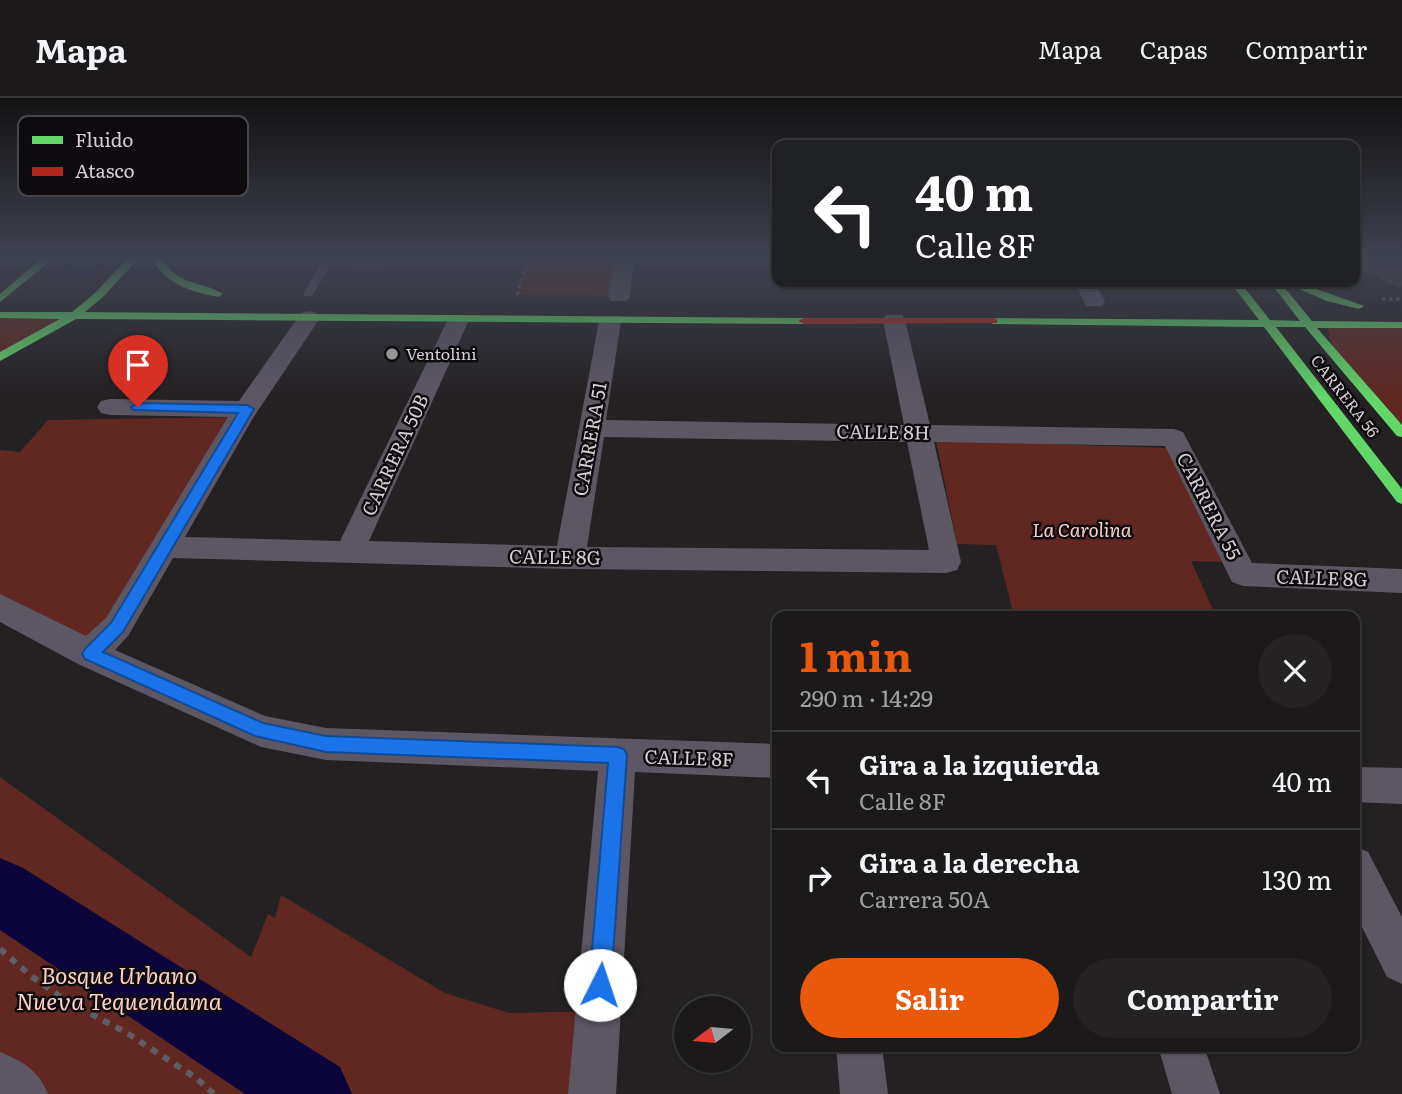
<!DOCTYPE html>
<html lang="es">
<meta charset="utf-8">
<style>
:root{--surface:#1b191a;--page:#242223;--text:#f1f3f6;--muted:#a0a0a2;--line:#393839;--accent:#ea580c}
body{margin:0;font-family:Literata,serif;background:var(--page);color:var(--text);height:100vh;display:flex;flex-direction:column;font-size:26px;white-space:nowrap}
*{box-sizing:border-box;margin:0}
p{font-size:23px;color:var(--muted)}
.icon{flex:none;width:38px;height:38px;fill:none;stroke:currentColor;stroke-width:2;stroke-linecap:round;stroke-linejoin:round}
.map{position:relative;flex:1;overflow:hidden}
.side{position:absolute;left:772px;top:513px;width:588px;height:441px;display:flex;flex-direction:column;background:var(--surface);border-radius:14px;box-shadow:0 2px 5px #0004,0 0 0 2px var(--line)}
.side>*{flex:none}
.guide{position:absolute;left:772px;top:42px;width:588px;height:147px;border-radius:14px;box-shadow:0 2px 5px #0004,0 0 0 2px var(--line);background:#202124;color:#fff;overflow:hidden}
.needle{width:46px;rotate:254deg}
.tools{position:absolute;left:674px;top:898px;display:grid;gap:14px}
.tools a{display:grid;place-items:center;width:77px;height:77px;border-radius:50%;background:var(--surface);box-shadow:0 2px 5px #0004,0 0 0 2px var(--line);font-size:35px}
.pin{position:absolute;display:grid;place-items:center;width:60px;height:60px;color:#fff;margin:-72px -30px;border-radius:50% 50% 50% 0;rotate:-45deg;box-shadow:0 0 7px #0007}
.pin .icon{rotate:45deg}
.me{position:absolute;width:77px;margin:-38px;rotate:4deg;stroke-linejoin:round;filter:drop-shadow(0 0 5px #0008)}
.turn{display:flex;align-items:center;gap:24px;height:147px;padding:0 28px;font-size:32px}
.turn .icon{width:91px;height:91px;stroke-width:2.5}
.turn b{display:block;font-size:49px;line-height:60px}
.round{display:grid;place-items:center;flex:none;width:74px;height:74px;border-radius:37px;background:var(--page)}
.head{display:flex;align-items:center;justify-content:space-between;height:119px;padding:0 28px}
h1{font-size:42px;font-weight:700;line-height:52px;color:var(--accent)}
.action{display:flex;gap:14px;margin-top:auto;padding:14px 28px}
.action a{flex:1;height:80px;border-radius:42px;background:var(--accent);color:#fff;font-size:28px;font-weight:700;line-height:80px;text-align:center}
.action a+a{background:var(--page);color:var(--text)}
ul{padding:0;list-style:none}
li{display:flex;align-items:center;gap:21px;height:98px;padding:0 28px;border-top:2px solid var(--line)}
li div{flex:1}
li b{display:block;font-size:26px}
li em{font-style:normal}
header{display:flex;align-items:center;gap:42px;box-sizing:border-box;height:98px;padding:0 35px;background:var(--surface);border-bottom:2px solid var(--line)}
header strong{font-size:33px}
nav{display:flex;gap:38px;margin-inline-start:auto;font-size:24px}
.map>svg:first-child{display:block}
.green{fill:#602821}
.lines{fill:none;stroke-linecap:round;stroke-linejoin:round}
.river{fill:#0b053c;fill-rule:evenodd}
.path-far1{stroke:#615d64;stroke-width:3.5;stroke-dasharray:3.5 3.5;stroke-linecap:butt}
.path{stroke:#615d64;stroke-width:6;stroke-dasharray:7 7;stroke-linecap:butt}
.lane{fill:#5d5764;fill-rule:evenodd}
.street{fill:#5d5764;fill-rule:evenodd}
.fast{fill:#63d668;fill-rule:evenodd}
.jam{fill:#b3261e;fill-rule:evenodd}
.wall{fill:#464344}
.shaded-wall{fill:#322f30}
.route{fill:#1a73e8;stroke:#114b97;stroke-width:2}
.poi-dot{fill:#969395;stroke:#0d0b0d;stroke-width:2.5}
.labels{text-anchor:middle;stroke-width:5;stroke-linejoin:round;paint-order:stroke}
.far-poi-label{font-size:16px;fill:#d3d0d3;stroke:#0d0b0d;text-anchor:start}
.far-street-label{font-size:16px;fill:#d3d0d3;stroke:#0d0b0d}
.street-label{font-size:19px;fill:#d3d0d3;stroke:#0d0b0d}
.park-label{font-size:19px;font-style:italic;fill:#fdcec6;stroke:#0d0b0d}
.near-park-label{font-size:23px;font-style:italic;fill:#fdcec6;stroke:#0d0b0d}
.key{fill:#0d0b0d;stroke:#484648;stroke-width:2}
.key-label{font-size:19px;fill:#d3d0d3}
</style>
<header>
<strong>Mapa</strong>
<nav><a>Mapa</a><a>Capas</a><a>Compartir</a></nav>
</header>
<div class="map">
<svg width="1402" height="996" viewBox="0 0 1402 996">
<rect width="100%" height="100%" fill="#242123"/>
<g class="green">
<path d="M 527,161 L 624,161 L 619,198 L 517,197 Z"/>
<path d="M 0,217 L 75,217 L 0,259 Z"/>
<path d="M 1327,227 L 1402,228 L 1402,335 L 1334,258 Z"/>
<path d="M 241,319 L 90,556 L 0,509 L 0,352 L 20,354 L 48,322 Z"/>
<path d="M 936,342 L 1167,350 L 1223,464 L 1191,463 L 1216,518 L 1014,518 L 996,447 L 957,446 Z"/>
<path d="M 0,679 L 251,859 L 268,816 L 275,820 L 281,797 L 445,895 L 509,915 L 598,913 L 592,996 L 24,996 L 0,978 Z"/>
</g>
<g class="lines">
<g class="river">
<path d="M 108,161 C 98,176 90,180 72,176 L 67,169 L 73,161 Z"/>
<path d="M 0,760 L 23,770 L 340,969 L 352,996 L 245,996 L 0,832 Z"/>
</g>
<g class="path-far1">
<path d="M 517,197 L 527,161"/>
<path d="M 1382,201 L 1402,201"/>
</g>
<path class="path" d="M 0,851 L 31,878 L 65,902 L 127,935 L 196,980 L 214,996"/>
<path class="lane" d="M 318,161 L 328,161 L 329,169 L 312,198 L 304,198 L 303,196 L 319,169 Z"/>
<g class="street">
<path d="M 614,161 L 634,161 L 630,198 L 627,203 L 611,203 L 608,198 Z"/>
<path d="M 1074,184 L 1094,184 L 1105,203 L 1102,208 L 1086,208 Z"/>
<path d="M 309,213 L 317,215 L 320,220 L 253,320 L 185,439 L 340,443 L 450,217 L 466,217 L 469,222 L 369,443 L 557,448 L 599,223 L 602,218 L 618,218 L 621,223 L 606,322 L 904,327 L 883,222 L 886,217 L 902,217 L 905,222 L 930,327 L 1174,331 L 1183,334 L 1252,465 L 1402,471 L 1402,495 L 1243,488 L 1232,484 L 1165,348 L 934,344 L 961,464 L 957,472 L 946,475 L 570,471 L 173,460 L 128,538 L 115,552 L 265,618 L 326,630 L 777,646 L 777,680 L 635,674 L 616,996 L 568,996 L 598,673 L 326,662 L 261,649 L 78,566 L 0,524 L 0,496 L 86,538 L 106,520 L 228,319 L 110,317 L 101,315 L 97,309 L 101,303 L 110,301 L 239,303 L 301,215 ZM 604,339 L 907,344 L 929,452 L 587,449 Z"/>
<path d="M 1354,669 L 1402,670 L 1402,706 L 1354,704 Z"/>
<path d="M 1354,748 L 1368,754 L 1402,819 L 1402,886 L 1387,879 L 1354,813 Z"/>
<path d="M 836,948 L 882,948 L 888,996 L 840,996 Z"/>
<path d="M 1158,948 L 1204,948 L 1220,996 L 1172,996 Z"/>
<path d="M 0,954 C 24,964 38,972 48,996 L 0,996 Z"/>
</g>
<g class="fast">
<path d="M 41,161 L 53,161 L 0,204 L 0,196 Z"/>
<path d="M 127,161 L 138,161 L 103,199 L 85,214 L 804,220 L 810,223 L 804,226 L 76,221 L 0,263 L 0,254 L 60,221 L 0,220 L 0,214 L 72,214 L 95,195 Z"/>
<path d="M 152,161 L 162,161 C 179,189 201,182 223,196 L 218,199 C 190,193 167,187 152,161 Z"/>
<path d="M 1230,184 L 1240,184 L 1270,222 L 1300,223 L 1270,184 L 1280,184 L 1312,223 L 1402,224 L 1402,230 L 1317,230 L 1402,327 L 1402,339 L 1397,338 L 1305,229 L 1276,229 L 1402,391 L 1402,406 L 1397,404 L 1264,229 L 993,226 L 987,223 L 993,220 L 1259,222 Z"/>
<path d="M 1283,184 L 1297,184 L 1364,208 L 1359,211 L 1327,203 Z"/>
</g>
<path class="jam" d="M 993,220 L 997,221 L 997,225 L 804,226 L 798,223 L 804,220 Z"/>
</g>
<g class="wall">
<path d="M 341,161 L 394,161 L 389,172 L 345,171 Z"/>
<path d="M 1354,161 L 1402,161 L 1402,189 L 1400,190 L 1354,168 Z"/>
</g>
<path class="shaded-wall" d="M 386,161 L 394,161 L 389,172 Z"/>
<linearGradient id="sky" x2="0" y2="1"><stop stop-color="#141213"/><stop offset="0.53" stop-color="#3f4350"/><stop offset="1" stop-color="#3f4350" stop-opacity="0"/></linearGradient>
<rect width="1402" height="301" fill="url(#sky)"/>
<path class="route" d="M 138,305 L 247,307 L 254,311 L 123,534 L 103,554 L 263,625 L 326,638 L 618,649 L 624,651 L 627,657 L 611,887 L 608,895 L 600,898 L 592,895 L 589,887 L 608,665 L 326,654 L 255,638 L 85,561 L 82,556 L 85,551 L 111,525 L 238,315 L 133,312 L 131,309 Z"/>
<circle class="poi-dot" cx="392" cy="256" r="7"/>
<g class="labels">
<g class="far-poi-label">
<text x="406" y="262">Ventolini</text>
</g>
<g class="far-street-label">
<text transform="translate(1345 298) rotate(52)" y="6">CARRERA 56</text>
</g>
<g class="street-label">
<text transform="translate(883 334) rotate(1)" y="7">CALLE 8H</text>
<text transform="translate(590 341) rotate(-80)" y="7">CARRERA 51</text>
<text transform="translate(395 357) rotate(-65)" y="7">CARRERA 50B</text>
<text transform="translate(1209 408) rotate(63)" y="7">CARRERA 55</text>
<text transform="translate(555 459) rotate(1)" y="7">CALLE 8G</text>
<text transform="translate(1322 480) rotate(2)" y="7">CALLE 8G</text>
<text transform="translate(689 660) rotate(2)" y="7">CALLE 8F</text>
</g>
<g class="park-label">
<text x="1082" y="439">La Carolina</text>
</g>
<g class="near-park-label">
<text x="119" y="886">Bosque Urbano<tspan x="119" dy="26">Nueva Tequendama</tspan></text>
</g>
</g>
<rect x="18" y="18" width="230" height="80" rx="10" class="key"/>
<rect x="32" y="38" width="31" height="8" fill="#63d668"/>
<rect x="32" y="69" width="31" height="9" fill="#b3261e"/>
<g class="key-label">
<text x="75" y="49">Fluido</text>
<text x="75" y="80">Atasco</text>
</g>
</svg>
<div class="tools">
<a><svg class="needle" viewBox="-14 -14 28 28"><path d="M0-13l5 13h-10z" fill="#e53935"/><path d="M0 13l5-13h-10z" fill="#a0a0a2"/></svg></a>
</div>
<div class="pin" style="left:138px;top:309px;background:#d93025"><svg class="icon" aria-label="arrive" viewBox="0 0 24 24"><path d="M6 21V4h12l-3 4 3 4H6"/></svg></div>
<svg class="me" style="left:600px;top:887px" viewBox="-20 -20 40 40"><circle r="19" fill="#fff"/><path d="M0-13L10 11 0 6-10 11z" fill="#1a73e8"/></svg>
<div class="guide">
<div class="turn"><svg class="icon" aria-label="left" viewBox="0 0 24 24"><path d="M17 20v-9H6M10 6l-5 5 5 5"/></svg><div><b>40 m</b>Calle 8F</div></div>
</div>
<section class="side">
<div class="head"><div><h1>1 min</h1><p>290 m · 14:29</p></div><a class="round"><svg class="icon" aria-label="close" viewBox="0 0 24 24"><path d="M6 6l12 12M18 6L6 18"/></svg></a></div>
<ul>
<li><svg class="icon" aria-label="left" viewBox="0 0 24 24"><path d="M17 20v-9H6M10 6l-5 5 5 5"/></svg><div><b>Gira a la izquierda</b><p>Calle 8F</p></div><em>40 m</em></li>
<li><svg class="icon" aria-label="right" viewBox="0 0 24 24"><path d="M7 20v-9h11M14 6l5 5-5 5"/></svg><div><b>Gira a la derecha</b><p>Carrera 50A</p></div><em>130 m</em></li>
</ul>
<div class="action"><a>Salir</a><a>Compartir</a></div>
</section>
</div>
